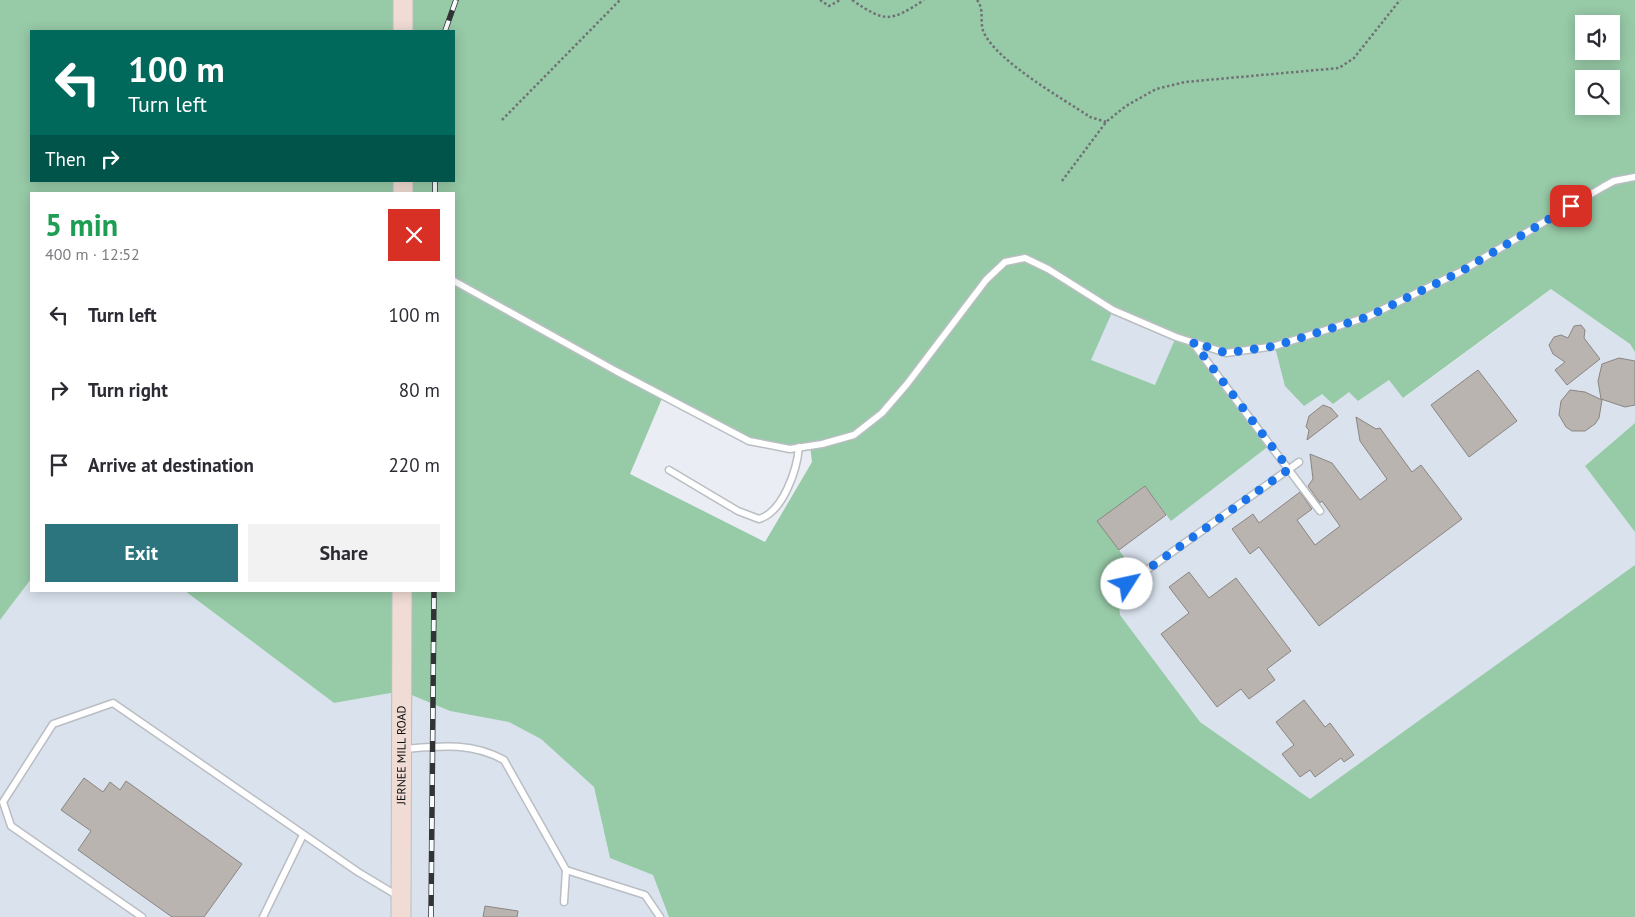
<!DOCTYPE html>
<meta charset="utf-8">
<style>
:root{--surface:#fff;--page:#f2f2f3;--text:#2b2b33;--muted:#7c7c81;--accent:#2c757e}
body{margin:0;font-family:"PT Sans",sans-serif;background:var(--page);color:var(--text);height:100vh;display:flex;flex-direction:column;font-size:19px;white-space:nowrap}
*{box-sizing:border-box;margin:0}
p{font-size:16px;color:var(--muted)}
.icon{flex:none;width:28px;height:28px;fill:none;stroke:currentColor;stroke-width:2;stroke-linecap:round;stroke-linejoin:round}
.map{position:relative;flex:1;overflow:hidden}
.drawer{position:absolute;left:30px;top:192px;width:425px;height:400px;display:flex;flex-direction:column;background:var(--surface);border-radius:0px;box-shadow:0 2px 12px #0003}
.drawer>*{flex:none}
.banner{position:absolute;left:30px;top:30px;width:425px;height:152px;border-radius:0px;box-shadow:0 2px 12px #0003;background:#00695c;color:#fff;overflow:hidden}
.fabs{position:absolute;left:1575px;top:15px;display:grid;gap:10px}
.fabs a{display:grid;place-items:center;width:45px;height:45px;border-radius:0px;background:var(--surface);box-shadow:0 2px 12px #0003;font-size:25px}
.pin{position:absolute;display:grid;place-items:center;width:42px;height:42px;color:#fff;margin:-21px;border-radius:10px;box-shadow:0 2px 8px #0006}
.me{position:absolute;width:55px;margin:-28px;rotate:55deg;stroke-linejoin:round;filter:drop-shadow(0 0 4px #0008)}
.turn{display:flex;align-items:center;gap:18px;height:105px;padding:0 15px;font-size:22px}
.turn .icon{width:65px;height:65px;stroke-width:2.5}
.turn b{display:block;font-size:35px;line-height:42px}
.then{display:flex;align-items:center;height:48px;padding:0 15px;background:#0003;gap:10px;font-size:19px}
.round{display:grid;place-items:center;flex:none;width:52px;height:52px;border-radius:0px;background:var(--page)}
.headline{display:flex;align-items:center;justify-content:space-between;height:85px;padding:0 15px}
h1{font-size:30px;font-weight:800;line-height:38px;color:#1e9e55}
.primary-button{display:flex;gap:10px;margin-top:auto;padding:10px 15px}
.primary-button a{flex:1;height:58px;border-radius:0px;background:var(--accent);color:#fff;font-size:20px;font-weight:800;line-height:58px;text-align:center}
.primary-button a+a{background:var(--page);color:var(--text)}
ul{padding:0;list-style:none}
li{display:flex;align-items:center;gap:15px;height:75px;padding:0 15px}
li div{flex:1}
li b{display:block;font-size:19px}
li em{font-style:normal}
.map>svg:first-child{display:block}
.built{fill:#d9e2ed}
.green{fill:#97caa7;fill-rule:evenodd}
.building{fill:#bab4b0;stroke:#8b8581}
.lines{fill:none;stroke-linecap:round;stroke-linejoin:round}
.lane-casing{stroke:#babec3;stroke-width:9}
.secondary-casing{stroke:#babec3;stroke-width:21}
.path{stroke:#6f7275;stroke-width:2.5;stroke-dasharray:2.5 2.5;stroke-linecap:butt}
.lane{stroke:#fff;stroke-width:6}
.secondary{stroke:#f0dcd4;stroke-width:19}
.rail-casing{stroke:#313335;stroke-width:5.5}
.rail{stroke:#f9fcff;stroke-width:4;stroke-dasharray:11;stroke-linecap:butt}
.route{stroke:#1a73e8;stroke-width:9;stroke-dasharray:0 16.2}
.labels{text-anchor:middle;stroke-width:4;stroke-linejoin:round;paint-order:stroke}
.street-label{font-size:12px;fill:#0a0c0d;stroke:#f9fcff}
</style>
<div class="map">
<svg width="1635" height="917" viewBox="0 0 1635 917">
<rect width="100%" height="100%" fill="#eaeef4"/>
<g class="built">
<path d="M 1552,289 L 1630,344 L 1635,352 L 1635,423 L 1585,466 L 1635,532 L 1635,565 L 1310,800 L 1077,636 L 1093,298 L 1275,346 L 1322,394 L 1350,392 L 1358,401 L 1389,380 L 1404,398 Z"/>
<path d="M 31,579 L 31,591 L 185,591 L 334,703 L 402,691 L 450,711 L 509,721 L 541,739 L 594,787 L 610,858 L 653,875 L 669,917 L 0,917 L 0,620 Z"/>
</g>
<g class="green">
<path d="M 0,0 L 1635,0 L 1635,352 L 1630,344 L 1551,289 L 1403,398 L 1389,380 L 1358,401 L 1349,392 L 1333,404 L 1322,394 L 1304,406 L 1285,386 L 1275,347 L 1226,353 L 1194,342 L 1270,445 L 1171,521 L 1145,486 L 1098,521 L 1124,557 L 1104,571 L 1118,597 L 1120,615 L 1200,722 L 1310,799 L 1635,565 L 1635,917 L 669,917 L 653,875 L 610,858 L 594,787 L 541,739 L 509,722 L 450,711 L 402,691 L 334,703 L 185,591 L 454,591 L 454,194 L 31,194 L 31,579 L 0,620 ZM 1584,24 L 1611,24 L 1611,51 L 1584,51 ZM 31,31 L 454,31 L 454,181 L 31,181 ZM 1584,79 L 1611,79 L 1611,106 L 1584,106 ZM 1113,310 L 1176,337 L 1155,385 L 1091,360 ZM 663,396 C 710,420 755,454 810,446 L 812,462 L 765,542 L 630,474 Z"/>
<path d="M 1635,423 L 1635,532 L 1585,466 Z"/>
</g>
<g class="building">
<path d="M 1581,325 L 1585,330 L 1584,338 L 1600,359 L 1567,385 L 1555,370 L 1565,362 L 1553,354 L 1549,345 L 1554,337 L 1561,335 L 1568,338 L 1574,326 Z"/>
<path d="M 1619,358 L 1635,361 L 1635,405 L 1625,407 L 1601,399 L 1598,381 L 1602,364 Z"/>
<path d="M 1478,370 L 1517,421 L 1469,457 L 1431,405 Z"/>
<path d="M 1570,390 L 1585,392 L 1602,400 L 1599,418 L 1595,424 L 1585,431 L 1572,431 L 1566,427 L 1559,415 L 1561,401 Z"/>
<path d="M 1323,405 L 1331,408 L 1338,416 L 1307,440 L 1309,430 L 1306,427 L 1309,416 Z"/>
<path d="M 1356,417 L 1376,429 L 1380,428 L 1412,472 L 1421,465 L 1462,519 L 1319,626 L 1259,547 L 1250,554 L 1232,529 L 1253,514 L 1259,523 L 1300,492 L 1312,509 L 1297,520 L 1315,545 L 1340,526 L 1322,501 L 1320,503 L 1308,486 L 1313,479 L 1310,454 L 1332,463 L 1360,500 L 1387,479 L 1360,441 Z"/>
<path d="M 1145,486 L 1166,515 L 1119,550 L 1097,521 Z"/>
<path d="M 1189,572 L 1209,598 L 1236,578 L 1291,651 L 1267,669 L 1275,680 L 1249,699 L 1241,689 L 1217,707 L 1161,634 L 1189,613 L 1169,587 Z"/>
<path d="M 1304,700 L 1325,727 L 1330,723 L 1354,755 L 1344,762 L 1341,758 L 1315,777 L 1310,770 L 1300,777 L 1282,754 L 1294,745 L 1276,722 Z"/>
<path d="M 84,778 L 103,792 L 110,782 L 120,790 L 126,781 L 242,864 L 204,917 L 172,917 L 78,850 L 91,831 L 61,810 Z"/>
<path d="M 485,906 L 518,911 L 517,917 L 483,917 Z"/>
</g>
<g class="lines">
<defs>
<g id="lane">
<path d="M 454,281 L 616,371 L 749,441 L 790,449 L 822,444 L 854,435 L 882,413 L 907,384 L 986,280 L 1005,262 L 1025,258 L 1048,269 L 1113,310 L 1176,337 L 1226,353 L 1275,346 L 1367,317 L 1460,272 L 1603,187 L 1614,181 L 1635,177"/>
<path d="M 1193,343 L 1320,511"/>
<path d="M 669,470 L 738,511 L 759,519 C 783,512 797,470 799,447"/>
<path d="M 1127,584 L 1299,462"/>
<path d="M 404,749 C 440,746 471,742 504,760 L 566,870 L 645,895 L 660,917"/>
<path d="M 564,902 L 566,870"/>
<path d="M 142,917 L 11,826 L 3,802 L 53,724 L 113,703 L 358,872 L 398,896"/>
<path d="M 263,917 L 303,835"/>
</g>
<g id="secondary">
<path d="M 403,0 L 403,31"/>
<path d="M 403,181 L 403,194"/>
<path id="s1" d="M 401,917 L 402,591"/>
</g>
</defs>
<use href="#lane" class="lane-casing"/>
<use href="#secondary" class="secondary-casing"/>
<g class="path">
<path d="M 820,0 L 829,6 L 840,0"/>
<path d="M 852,0 C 886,23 890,22 924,0"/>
<path d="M 977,0 C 985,10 979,23 984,33 C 999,63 1062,98 1090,117 L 1106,122"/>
<path d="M 502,120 L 620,0"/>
<path d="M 1062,181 L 1106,122 L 1126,106 L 1156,89 L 1185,82 L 1339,68 L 1354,58 L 1400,0"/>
</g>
<use href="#lane" class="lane"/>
<use href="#secondary" class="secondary"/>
<defs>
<g id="rail">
<path d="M 445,31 L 456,0"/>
<path d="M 435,181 L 435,194"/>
<path d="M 431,917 L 434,591"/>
</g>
</defs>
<use href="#rail" class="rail-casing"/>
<use href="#rail" class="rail"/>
</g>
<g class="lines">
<path class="route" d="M 1127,584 L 1289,469 L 1193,342 L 1226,353 L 1275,346 L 1367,317 L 1460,272 L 1571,206"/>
</g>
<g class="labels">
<g class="street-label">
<text dy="4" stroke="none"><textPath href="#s1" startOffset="162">JERNEE MILL ROAD</textPath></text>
</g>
</g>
</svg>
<div class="fabs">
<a><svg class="icon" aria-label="sound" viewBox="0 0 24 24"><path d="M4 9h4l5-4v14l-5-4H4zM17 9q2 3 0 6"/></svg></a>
<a><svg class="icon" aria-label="search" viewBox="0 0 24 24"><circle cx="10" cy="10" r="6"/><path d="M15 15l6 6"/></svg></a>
</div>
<div class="pin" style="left:1571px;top:206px;background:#d93025"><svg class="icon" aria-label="arrive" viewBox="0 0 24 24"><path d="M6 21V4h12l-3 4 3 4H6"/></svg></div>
<svg class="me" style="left:1127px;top:584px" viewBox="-20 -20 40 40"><circle r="19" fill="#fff"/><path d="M0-13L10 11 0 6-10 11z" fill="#1a73e8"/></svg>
<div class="banner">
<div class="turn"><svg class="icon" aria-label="left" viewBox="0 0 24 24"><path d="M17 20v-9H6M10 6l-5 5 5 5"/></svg><div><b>100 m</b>Turn left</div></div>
<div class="then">Then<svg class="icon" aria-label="right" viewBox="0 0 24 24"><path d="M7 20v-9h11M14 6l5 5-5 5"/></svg></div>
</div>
<section class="drawer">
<div class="headline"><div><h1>5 min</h1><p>400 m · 12:52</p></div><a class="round" style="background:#d93025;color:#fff"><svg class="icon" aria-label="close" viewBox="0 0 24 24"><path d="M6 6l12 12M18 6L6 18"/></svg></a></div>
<ul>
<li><svg class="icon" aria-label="left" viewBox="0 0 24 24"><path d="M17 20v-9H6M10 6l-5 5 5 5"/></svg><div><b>Turn left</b></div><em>100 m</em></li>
<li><svg class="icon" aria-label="right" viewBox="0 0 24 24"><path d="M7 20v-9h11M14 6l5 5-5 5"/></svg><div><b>Turn right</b></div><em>80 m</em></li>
<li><svg class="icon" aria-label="arrive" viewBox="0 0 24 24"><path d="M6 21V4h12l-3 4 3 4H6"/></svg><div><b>Arrive at destination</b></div><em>220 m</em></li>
</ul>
<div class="primary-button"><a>Exit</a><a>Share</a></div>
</section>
</div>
